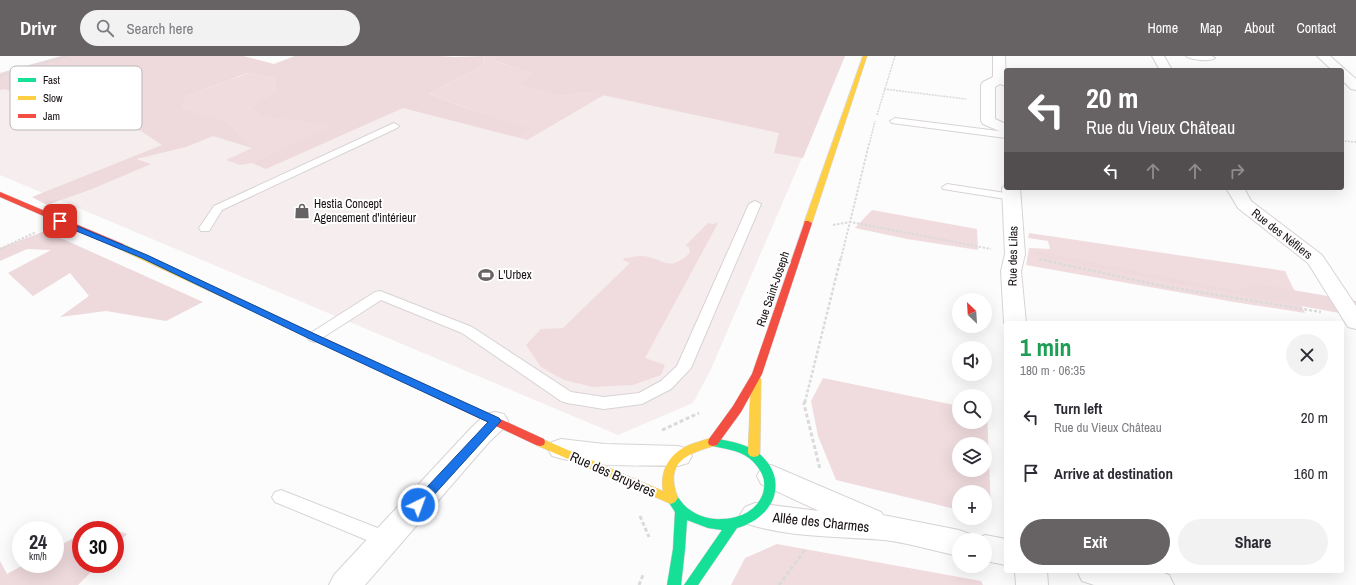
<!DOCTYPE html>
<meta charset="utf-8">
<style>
:root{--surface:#fff;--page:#f2f2f3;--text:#2b2b33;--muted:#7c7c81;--accent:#676263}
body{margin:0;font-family:"Archivo Narrow",sans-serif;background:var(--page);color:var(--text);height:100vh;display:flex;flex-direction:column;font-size:15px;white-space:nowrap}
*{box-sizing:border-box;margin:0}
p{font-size:13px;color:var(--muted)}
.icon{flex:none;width:22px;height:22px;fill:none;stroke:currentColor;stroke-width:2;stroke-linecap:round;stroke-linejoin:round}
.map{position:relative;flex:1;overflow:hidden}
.side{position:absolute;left:1004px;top:265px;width:340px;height:252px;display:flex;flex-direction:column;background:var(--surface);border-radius:4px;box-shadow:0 4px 16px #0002}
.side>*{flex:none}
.banner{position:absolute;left:1004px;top:12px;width:340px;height:122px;border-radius:4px;box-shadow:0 4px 16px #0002;background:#676263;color:#fff;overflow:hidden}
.needle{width:26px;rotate:335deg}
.tools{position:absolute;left:952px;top:237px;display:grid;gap:8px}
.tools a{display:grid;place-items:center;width:40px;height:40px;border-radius:50%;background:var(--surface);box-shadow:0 4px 16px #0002;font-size:20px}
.speed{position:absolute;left:12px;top:465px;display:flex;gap:8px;font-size:20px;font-weight:700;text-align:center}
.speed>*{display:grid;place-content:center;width:52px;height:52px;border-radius:50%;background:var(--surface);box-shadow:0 4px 16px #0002;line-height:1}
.speed small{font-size:10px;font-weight:400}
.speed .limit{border:6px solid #d22;background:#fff;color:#111}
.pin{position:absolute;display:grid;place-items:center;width:34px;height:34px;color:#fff;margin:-17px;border-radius:8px;box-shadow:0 2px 6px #0006}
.me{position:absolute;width:44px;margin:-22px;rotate:42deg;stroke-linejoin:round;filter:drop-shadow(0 0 3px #0008)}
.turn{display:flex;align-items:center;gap:14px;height:84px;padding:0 16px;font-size:18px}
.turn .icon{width:52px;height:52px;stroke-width:2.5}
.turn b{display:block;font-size:28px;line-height:34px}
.lanes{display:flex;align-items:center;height:38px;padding:0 16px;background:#0003;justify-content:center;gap:20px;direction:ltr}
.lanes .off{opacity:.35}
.round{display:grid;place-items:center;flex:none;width:42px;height:42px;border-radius:21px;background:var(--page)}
.headline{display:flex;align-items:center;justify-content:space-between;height:68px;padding:0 16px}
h1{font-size:24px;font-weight:800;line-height:30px;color:#1e9e55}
.button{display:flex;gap:8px;margin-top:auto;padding:8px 16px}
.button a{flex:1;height:46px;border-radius:24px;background:var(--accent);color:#fff;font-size:16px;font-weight:800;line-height:46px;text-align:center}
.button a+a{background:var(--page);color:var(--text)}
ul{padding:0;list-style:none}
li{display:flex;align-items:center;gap:12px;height:56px;padding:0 16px}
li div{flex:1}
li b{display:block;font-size:15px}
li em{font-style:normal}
header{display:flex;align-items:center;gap:24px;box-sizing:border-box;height:56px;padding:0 20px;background:var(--accent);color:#fff}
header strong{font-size:19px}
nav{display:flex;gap:22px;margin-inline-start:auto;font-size:14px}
.search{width:280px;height:36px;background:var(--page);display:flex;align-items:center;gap:10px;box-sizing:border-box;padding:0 14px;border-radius:22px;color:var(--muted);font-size:15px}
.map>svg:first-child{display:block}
.built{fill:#f5edee}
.green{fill:#f0dcdf;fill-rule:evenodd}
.forest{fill:#eed9dc}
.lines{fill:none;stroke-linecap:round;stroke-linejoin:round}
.lane-casing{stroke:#d8d3d4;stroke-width:2}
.street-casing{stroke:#d8d3d4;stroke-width:2}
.fast-casing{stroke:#d8d3d4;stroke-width:1}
.slow-casing{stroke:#d8d3d4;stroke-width:1}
.jam-casing{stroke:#d8d3d4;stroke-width:1}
.path-far3{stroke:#dbdada;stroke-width:1.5;stroke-dasharray:2 1;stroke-linecap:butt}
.path-far2{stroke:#dbdada;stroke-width:2;stroke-dasharray:2.5 1.5;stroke-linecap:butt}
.path-far1{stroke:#dbdada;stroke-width:2.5;stroke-dasharray:3 2;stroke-linecap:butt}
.path{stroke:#dbdada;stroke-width:3;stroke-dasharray:4 2.5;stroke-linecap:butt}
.lane{fill:#fff;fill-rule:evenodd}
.street{fill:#fff;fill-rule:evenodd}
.fast{fill:#16e098;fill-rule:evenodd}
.slow{fill:#ffcf43;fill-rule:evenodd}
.jam{fill:#f24e42;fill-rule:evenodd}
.route{fill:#1a73e8;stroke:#114b97}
.labels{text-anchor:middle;stroke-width:4;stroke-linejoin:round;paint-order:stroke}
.poi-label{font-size:12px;fill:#170f10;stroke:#fff;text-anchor:start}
.street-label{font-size:12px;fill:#170f10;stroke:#fff}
.near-street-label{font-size:14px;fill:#170f10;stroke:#fff}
.key{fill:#fff;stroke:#b9b7b7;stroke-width:1}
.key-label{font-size:11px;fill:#170f10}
</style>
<header>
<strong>Drivr</strong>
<div class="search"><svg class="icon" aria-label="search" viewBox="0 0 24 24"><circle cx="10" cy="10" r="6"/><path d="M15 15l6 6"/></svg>Search here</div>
<nav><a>Home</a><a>Map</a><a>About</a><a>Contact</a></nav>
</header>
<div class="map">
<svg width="1356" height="529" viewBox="0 0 1356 529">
<rect width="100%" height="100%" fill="#fcfcfc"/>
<path class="built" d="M 93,0 L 484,64 L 555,29 L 810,83 L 711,313 L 693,347 L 618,379 L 0,119 L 0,27 Z"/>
<g class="green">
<path d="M 483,0 L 494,0 L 495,5 L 535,18 L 520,28 L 558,40 L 588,36 L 604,39 L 527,84 L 520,82 L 528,72 L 466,52 L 429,38 L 484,9 Z"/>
<path d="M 249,17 L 274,22 L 276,36 L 335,69 L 252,107 L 240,109 L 226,104 L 252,92 L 226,65 L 182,54 L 186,40 Z"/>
<path d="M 872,154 L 977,173 L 978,194 L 907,183 L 855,172 Z"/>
<path d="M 718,166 L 717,169 L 645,302 L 665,309 L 661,319 L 633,329 L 593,331 L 564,324 L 541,311 L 526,289 L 541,273 L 563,272 L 630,207 L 623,204 L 624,202 C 630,202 635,200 640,200 C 664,200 666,219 690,197 L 689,191 L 685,190 L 708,167 L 713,168 Z"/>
<path d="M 1029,177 L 1285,215 L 1305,257 L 1234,246 L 1026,209 L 1029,192 L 1050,193 L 1048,185 L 1028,182 Z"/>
<path d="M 823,322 L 959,350 L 959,366 L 985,366 L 985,355 L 987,356 L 991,455 L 985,457 L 985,436 L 959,436 L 959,454 L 836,424 L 818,380 L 811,345 ZM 959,388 L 985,388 L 985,414 L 959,414 Z"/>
<path d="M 777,488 L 981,525 L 983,529 L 731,529 L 745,502 Z"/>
</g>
<g class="forest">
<path d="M 61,0 L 243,0 L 274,8 L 295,0 L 438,0 L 454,1 L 483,0 L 484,9 L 429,38 L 466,52 L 529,72 L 520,82 L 403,52 L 266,113 L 252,107 L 334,69 L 262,60 L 252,51 L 276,36 L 274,22 L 248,17 L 186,40 L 182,53 L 226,65 L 252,92 L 213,80 L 186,91 L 136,103 L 151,108 L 92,133 L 47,149 L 32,141 L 162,89 L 141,75 L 93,67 L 5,33 L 0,34 L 0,17 Z"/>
<path d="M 494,0 L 845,0 L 803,102 L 774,97 L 779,77 L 588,36 L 558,40 L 519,28 L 534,18 L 495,5 Z"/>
<path d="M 45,175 L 203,246 L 166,265 L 106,255 L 60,261 L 89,240 L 70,217 L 33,240 L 8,217 L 51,194 L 27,193 L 0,205 L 0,192 Z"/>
<path d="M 1035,195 L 1239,235 L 1253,227 L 1356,245 L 1356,260 L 1173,227 L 1034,199 Z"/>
<path d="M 99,468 L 127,478 L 115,491 L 115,474 L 88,474 Z"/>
<path d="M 81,478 L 81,508 L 99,508 L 78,529 L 0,529 L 0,505 L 7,518 L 25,508 L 55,508 L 55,492 Z"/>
</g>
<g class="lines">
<defs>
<g id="lane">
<path d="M 1186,0 L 1212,0 L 1215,2 C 1210,6 1191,4 1186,0 Z"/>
<path d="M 895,62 L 1006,76 L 1006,82 L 892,67 L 890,65 Z"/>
<path d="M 394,67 L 399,70 L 397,72 L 222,154 L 209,175 L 201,175 L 199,172 L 214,150 Z"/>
<path d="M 947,128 L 1012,138 L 1018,141 L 1012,144 L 943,133 L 942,131 Z"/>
<path d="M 755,145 L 761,148 L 691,312 L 671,333 L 642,348 L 604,353 L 567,347 L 561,345 L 462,277 L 381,244 L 319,284 L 314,286 L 309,284 L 307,281 L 309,278 L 375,236 L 380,235 L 472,271 L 571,336 L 604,341 L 639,337 L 661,325 L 677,310 L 749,148 Z"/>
<path d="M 281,434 L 393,478 L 396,484 L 393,490 L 386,492 L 275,446 L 272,441 L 275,436 Z"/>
</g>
<g id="street">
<path d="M 993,0 L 1005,0 L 1006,30 L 1000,28 L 995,31 L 995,63 L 1006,68 L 1006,78 L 983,68 L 981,65 L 981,29 L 983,26 L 993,21 Z"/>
<path d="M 1152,0 L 1164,0 L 1172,14 L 1160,14 Z"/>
<path d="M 1317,0 L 1330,0 L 1356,23 L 1356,34 L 1351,33 L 1342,24 L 1342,14 L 1332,14 Z"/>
<path d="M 1006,128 L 1006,132 L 1020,132 L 1025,198 L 1021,215 L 1026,267 L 1006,267 L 1006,270 L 1004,267 L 1001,215 L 1005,198 L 1002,132 Z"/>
<path d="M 1226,132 L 1244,132 L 1251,145 L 1322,199 L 1356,250 L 1356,273 L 1348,271 L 1308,207 L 1238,152 Z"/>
<path d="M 495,356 L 504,358 L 508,365 L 504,372 L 489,386 L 365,529 L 329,529 L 334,519 L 471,372 L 486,358 Z"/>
<path d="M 561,383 L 604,388 L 678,390 L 688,393 L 692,400 L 688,407 L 678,410 C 638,409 590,412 552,400 L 548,393 L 552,386 Z"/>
<path d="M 771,409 L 881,456 L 883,459 L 959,474 L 970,478 L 973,484 L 959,484 L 959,500 C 934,495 909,487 884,484 C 839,480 787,482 745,467 L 740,459 L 745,451 L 755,447 L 819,455 L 761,428 L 757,420 L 761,412 Z"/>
<path d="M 985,479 L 1006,483 L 1006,509 L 985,505 L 985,484 L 974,484 Z"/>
<path d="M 1015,515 L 1047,515 L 1048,529 L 1016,529 Z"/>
<path d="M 1077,515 L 1159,515 L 1169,519 L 1174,529 L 1094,529 L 1082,525 Z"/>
</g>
<path id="fast" d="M 713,382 C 728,385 744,387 757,396 C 791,422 775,462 737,472 L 698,529 L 684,529 L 722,474 L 708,472 L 687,464 L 685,493 L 681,529 L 667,529 L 673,493 L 675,456 L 666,442 L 668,439 C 671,438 674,437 676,439 C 679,442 681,446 684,449 C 694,459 708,464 723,463 C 758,462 781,428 749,402 C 737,393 723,393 709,389 L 708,386 L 709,383 Z"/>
<g id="slow">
<path d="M 863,0 L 867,0 L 812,167 L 808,169 L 805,169 L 804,167 Z"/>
<path d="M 117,188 L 123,188 L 290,266 L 292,268 L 287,271 L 284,270 L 117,192 L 116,190 Z"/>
<path d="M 756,320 L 759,321 L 761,323 L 760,397 L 758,400 L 754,401 L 750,400 L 748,397 L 751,323 L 753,321 Z"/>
<path d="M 540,382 L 663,435 C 659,409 675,392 698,386 C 704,384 711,381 717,383 L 718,386 L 717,389 C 687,398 664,405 678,442 L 675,446 L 671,448 L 536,389 L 535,386 L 536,383 Z"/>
</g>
<g id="jam">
<path d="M 0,136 L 123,188 L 124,190 L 123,192 L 117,192 L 0,141 Z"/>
<path d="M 805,165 L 808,165 L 812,167 L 762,318 L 741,356 L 717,389 L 713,390 L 709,389 L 708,386 L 709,383 L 733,350 L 752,318 Z"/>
<path d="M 287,265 L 544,383 L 545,386 L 544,389 L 540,390 L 536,389 L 284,270 L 282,268 Z"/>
</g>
</defs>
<use href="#lane" class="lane-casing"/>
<use href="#street" class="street-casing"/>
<use href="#fast" class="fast-casing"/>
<use href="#slow" class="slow-casing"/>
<use href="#jam" class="jam-casing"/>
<g class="path-far3">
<path d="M 0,20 L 67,0"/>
<path d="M 884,33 L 966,43"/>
<path d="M 877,59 L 895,0"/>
<path d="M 1342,85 L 1356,86"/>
<path d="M 869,89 L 875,65"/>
</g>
<g class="path-far2">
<path d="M 833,169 L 850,166 L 869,88"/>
<path d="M 0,193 L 36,176"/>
<path d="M 841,202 L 850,166 L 991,193"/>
</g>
<g class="path-far1">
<path d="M 1039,203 L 1162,230 L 1321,256"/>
<path d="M 805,346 L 841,201"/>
</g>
<g class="path">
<path d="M 805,345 L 804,348 L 820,413"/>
<path d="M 662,374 L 699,357"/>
<path d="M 640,460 L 649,481"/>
<path d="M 639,529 L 643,519"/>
<path d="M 779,529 L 805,494"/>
</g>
<use href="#lane" class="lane"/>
<use href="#street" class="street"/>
<use href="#fast" class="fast"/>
<use href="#slow" class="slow"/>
<use href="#jam" class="jam"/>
</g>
<path class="route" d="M 60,163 L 147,199 L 317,279 L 499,362 L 501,365 L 422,452 L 418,454 L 413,452 L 412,449 L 413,446 L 488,366 L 310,283 L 142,202 L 57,167 L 56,165 Z"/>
<defs>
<symbol id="shop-bare" viewBox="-9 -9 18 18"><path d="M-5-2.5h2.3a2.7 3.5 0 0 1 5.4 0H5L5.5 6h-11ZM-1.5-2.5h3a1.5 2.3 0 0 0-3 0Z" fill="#676263" stroke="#fff" stroke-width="2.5" paint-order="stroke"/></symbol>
<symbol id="stadium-bare" viewBox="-9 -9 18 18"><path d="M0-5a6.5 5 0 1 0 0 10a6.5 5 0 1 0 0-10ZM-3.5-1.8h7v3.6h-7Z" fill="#676263" stroke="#fff" stroke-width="2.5" paint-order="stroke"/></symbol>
</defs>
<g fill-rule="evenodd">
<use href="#shop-bare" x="291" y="144" width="22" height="22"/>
<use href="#stadium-bare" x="475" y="208" width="22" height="22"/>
</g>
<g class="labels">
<g class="poi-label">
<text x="314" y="152">Hestia Concept<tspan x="314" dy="14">Agencement d'intérieur</tspan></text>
<text x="498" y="223">L'Urbex</text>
</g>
<g class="street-label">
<text transform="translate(1282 178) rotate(38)" y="4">Rue des Néfliers</text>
<text transform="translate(1013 200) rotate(-89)" y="4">Rue des Lilas</text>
<text transform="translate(773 233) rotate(-71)" y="4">Rue Saint-Joseph</text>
</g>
<g class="near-street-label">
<text transform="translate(613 418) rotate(24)" y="5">Rue des Bruyères</text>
<text transform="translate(821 466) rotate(6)" y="5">Allée des Charmes</text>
</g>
</g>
<rect x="10" y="10" width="132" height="64" rx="6" class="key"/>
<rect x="18" y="22" width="18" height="4" fill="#16e098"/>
<rect x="18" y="40" width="18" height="4" fill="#ffcf43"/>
<rect x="18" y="58" width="18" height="4" fill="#f24e42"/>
<g class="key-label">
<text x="43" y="28">Fast</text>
<text x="43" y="46">Slow</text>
<text x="43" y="64">Jam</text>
</g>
</svg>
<div class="tools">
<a><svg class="needle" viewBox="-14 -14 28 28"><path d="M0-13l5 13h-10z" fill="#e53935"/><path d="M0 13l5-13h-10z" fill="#7c7c81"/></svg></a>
<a><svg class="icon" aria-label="sound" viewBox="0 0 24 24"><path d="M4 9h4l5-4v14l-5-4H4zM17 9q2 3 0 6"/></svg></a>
<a><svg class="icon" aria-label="search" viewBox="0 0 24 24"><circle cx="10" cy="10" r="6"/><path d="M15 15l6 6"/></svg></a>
<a><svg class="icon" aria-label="layers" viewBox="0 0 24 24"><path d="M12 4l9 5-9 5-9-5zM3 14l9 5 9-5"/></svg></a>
<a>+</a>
<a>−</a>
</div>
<div class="speed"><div>24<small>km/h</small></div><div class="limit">30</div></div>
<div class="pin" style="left:60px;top:165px;background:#d93025"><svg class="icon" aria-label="arrive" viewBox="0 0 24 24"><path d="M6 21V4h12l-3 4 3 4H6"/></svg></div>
<svg class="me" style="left:418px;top:449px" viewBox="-20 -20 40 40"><circle r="17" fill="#1a73e8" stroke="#fff" stroke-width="3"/><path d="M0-11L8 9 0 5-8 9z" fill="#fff"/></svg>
<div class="banner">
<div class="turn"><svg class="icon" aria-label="left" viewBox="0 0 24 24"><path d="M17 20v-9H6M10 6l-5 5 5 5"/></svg><div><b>20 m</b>Rue du Vieux Château</div></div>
<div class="lanes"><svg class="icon" aria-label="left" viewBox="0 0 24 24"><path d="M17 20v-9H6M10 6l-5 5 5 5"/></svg><svg class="icon off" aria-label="ahead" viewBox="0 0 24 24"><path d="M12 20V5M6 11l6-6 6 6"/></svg><svg class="icon off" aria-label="ahead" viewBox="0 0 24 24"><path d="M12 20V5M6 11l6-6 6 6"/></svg><svg class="icon off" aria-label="right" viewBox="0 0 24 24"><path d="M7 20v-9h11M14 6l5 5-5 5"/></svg></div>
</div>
<section class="side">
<div class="headline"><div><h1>1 min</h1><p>180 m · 06:35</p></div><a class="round"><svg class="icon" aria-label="close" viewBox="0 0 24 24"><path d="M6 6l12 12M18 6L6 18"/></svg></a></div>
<ul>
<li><svg class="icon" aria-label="left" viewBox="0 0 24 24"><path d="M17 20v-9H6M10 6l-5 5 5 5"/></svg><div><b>Turn left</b><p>Rue du Vieux Château</p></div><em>20 m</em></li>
<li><svg class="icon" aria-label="arrive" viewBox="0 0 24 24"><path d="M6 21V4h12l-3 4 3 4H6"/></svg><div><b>Arrive at destination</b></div><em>160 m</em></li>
</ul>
<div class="button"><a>Exit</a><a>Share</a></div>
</section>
</div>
